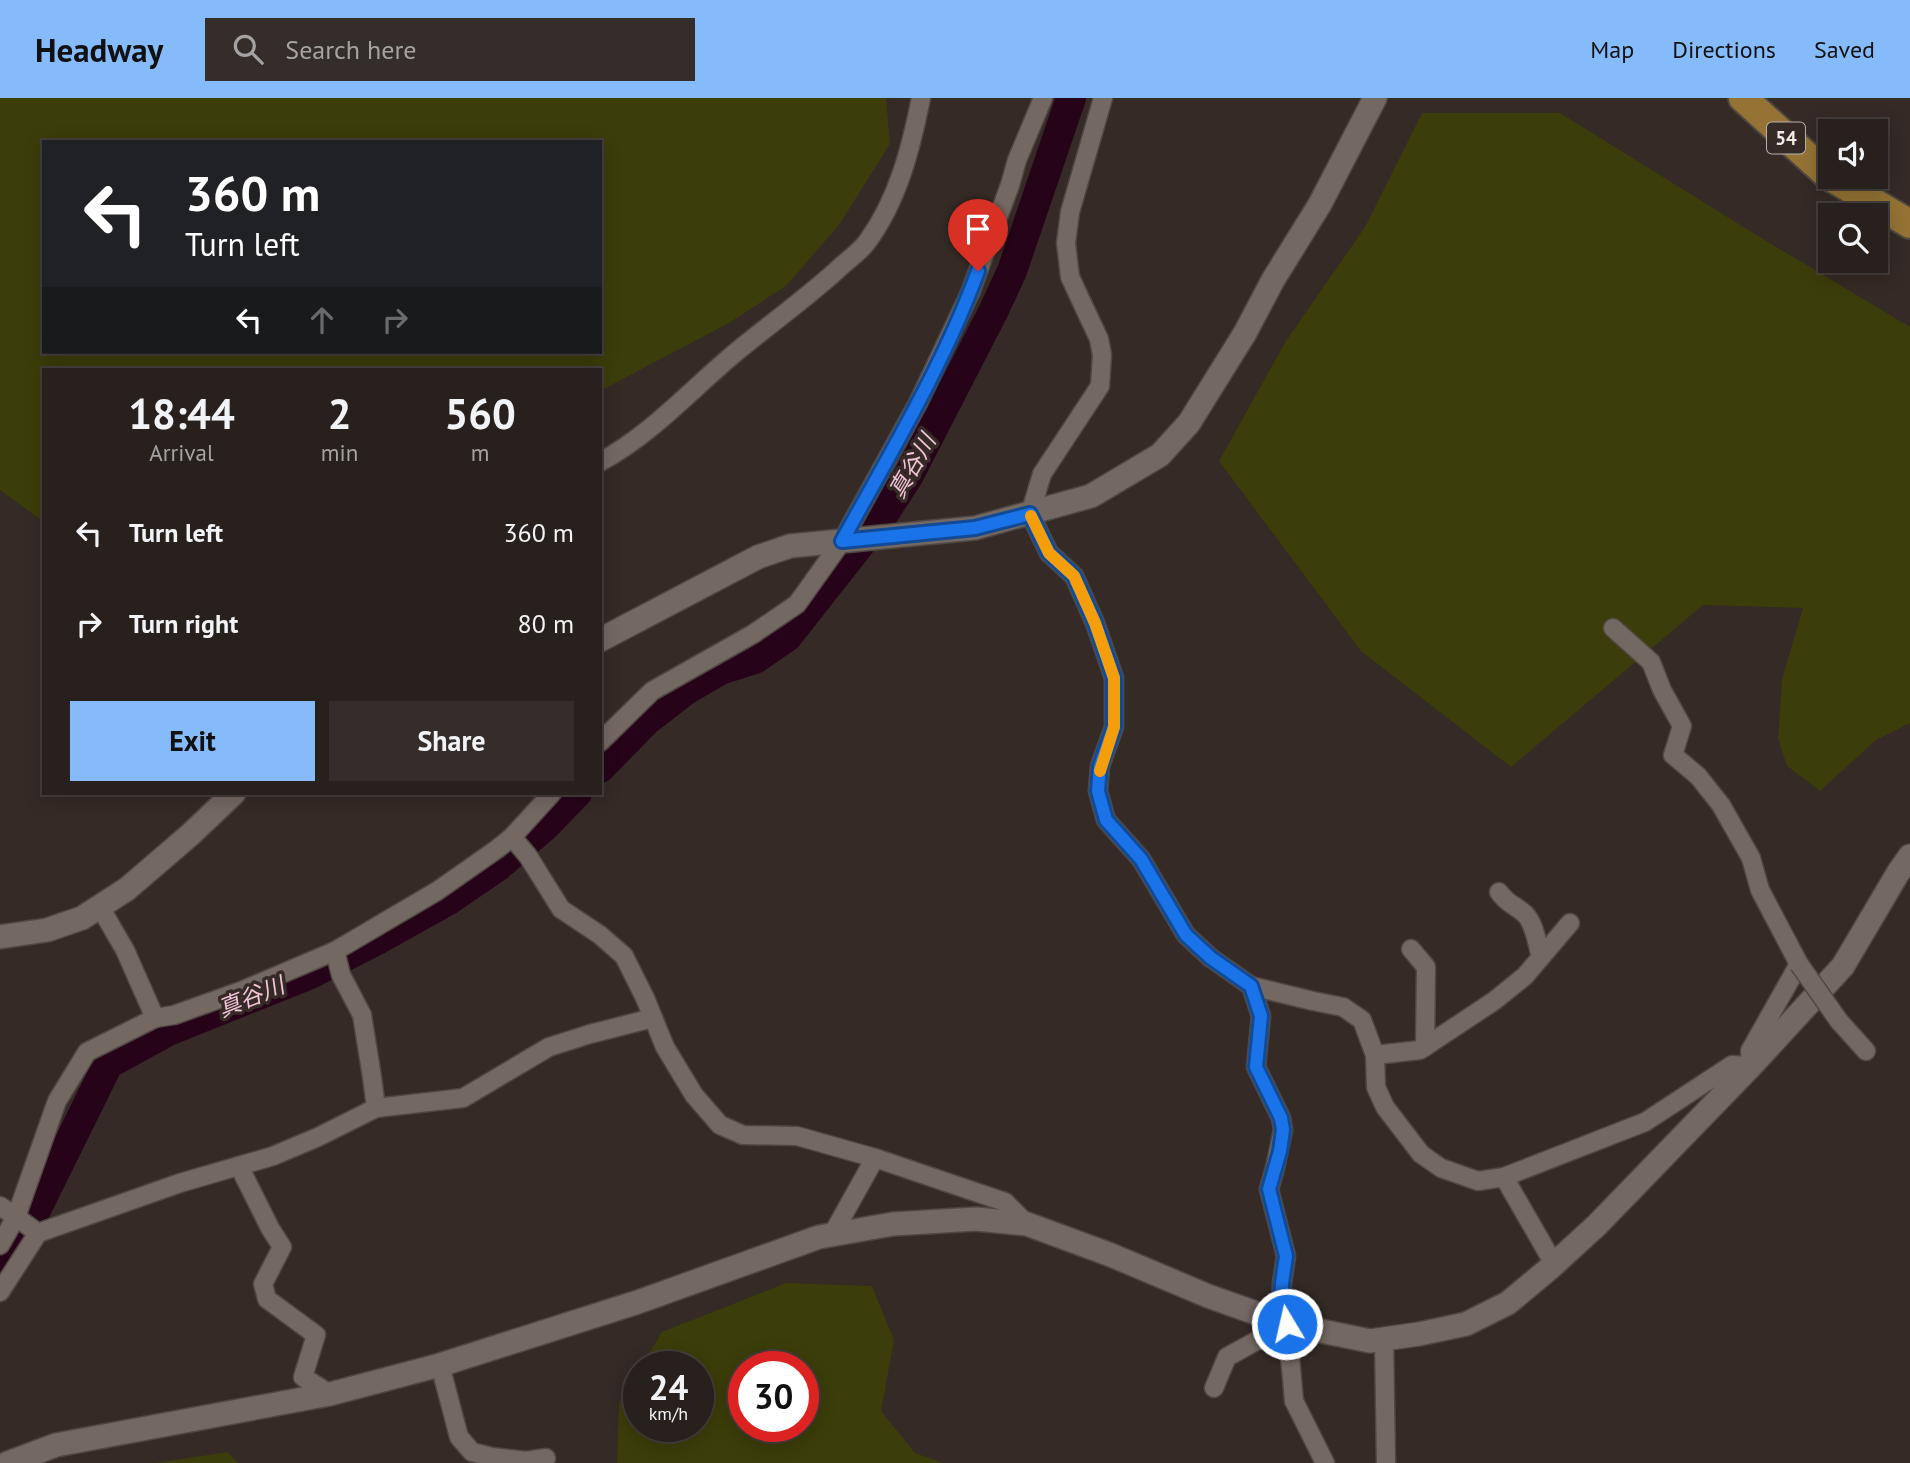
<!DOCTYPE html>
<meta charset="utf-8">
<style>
:root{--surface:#28201c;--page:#342d29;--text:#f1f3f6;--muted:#a5a3a3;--line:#443e3b;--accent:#85bbfb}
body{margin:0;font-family:"PT Sans","Noto Sans JP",sans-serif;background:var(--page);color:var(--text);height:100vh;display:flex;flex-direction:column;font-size:26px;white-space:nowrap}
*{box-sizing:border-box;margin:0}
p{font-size:23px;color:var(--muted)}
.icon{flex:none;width:38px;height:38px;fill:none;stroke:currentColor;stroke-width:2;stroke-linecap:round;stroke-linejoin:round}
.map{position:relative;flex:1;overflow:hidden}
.details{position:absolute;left:42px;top:270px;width:560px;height:427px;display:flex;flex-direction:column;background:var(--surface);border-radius:0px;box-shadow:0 4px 18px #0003,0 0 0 2px var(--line)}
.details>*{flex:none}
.guide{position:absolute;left:42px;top:42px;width:560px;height:214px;border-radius:0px;box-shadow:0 4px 18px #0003,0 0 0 2px var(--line);background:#202124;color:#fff;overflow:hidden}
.controls{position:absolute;left:1818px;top:21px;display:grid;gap:14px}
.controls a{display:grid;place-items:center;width:70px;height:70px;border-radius:0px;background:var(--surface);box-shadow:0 4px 18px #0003,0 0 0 2px var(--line);font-size:35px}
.speed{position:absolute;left:623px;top:1253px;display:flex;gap:14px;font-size:35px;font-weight:700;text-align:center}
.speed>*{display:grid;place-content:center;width:91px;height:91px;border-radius:50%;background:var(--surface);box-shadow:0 4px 18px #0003,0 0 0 2px var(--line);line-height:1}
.speed small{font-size:18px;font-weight:400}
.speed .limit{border:10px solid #d22;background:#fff;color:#111}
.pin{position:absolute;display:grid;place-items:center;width:60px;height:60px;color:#fff;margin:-72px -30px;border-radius:50% 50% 50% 0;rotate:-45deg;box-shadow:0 0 7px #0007}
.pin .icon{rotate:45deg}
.me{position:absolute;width:77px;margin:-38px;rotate:351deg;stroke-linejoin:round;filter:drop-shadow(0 0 5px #0008)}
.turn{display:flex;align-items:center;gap:24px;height:147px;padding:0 28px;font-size:32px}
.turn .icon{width:91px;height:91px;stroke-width:2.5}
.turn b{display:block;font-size:49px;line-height:60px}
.lanes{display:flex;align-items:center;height:66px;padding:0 28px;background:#0003;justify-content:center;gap:35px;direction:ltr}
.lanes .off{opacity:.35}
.eta{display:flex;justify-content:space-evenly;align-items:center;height:119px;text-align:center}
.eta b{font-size:42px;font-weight:800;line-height:49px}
.cta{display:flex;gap:14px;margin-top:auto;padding:14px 28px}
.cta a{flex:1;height:80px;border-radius:0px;background:var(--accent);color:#111;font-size:28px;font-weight:800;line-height:80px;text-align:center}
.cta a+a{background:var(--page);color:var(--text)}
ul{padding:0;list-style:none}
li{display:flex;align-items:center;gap:21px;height:91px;padding:0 28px}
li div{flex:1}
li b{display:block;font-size:26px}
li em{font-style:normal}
header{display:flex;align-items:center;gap:42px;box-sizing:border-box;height:98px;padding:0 35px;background:var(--accent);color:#111}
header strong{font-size:33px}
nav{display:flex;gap:38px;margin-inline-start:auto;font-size:24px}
.search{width:490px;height:63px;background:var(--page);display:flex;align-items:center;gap:18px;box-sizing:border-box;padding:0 24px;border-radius:0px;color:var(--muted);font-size:26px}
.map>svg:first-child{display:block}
.green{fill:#3b3d0a;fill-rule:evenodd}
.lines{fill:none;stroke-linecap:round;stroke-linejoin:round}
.river{stroke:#270319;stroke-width:30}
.minor-casing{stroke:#4f4742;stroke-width:21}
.tertiary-casing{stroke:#4f4742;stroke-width:26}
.primary-casing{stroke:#4f4742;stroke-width:32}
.minor{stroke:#746862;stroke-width:18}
.tertiary{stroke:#746862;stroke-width:23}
.primary{stroke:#947334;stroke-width:28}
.minor-bridge-casing{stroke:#4f4742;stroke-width:21;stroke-linecap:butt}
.minor-bridge{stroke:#746862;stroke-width:18}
.route-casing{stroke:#114b97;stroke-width:18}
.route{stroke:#1a73e8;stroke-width:12}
.slow{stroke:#f59e0b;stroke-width:12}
.labels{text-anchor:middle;stroke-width:7;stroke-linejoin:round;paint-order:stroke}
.shield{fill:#352a25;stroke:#b9b1ad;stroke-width:2}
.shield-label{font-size:19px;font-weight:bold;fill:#f2ebe7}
.water-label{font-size:23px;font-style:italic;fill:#f2c5db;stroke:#352a25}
</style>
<header>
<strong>Headway</strong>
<div class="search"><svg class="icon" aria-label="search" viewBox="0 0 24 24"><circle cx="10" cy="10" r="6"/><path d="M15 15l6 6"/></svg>Search here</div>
<nav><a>Map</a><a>Directions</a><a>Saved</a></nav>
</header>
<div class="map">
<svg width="1910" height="1365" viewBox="0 0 1910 1365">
<rect width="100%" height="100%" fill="#352a25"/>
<g class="green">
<path d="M 0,0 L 886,0 L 890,46 L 839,127 L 786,188 L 729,225 L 600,293 L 600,271 L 44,271 L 44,424 L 0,392 ZM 44,44 L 600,44 L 600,254 L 44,254 Z"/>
<path d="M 1422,15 L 1560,15 L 1758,138 L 1910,229 L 1910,625 L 1876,642 L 1820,693 L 1787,668 L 1778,641 L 1782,581 L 1803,510 L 1703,507 L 1511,669 L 1361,553 L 1219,363 L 1286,243 L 1365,129 Z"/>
<path d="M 786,1185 L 872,1188 L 894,1242 L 881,1313 L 915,1355 L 943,1365 L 617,1365 L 619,1305 L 639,1273 L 639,1328 L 698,1328 L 698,1269 L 641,1269 L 662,1234 ZM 744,1269 L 803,1269 L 803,1328 L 744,1328 Z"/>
<path d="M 228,1354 L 238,1365 L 156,1365 Z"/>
</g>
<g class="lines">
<g class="river">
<path d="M 600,670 L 646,623 L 686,592 L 720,572 L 755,561 L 787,539 L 883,417 L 909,377 L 993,214 L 1012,173 L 1071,0"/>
<path d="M 0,1169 L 32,1120 L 108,966 L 168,933 L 308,877 L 379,841 L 449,802 L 497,769 L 544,729 L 577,695"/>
</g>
<defs>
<g id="minor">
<path d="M 1103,0 L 1070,114 L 1066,145 L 1070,179 L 1099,241 L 1102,257 L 1100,288 L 1042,376 L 1030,416 L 1049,455 L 1074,478 L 1095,525 L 1114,580 L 1114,629 L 1100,668 L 1098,693 L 1106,722 L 1141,761 L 1186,837 L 1211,860 L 1251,888 L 1313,903 L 1343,909 L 1362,922 L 1375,957 L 1376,989 L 1385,1009 L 1421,1056 L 1441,1070 L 1478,1083 L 1504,1079 L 1645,1024 L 1732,967 L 1751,968 L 1750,953 L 1799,866 L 1760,792 L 1751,760 L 1721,707 L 1698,678 L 1673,657 L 1682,628 L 1662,592 L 1651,564 L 1613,530"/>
<path d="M 600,364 C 654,335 694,288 741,250 C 773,224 806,200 836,173 C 846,163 859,155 867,144 C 898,102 911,50 921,0"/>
<path d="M 600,644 L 652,593 L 753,536 L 797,506 L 842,443 L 918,305 L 970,195 L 1010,87 L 1017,62 L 1043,0"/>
<path d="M 512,739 L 528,758 L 561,811 L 600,837 L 624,858 L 645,900 L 665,949 L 694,997 L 720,1027 L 743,1037 L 797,1038 L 875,1060 L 1005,1104 L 1027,1126"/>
<path d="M 1499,794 C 1507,806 1515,807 1525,816 C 1535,826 1537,846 1541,859"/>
<path d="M 100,809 L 125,852 L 155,920 L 174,917 L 241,893 L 335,853 L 437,793 L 497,751 L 512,739 L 552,695"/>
<path d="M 1411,851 L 1426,869 L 1425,949"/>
<path d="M 335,853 L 341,877 L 362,917 L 372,979 L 376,1010 L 463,1000 L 549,949 L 590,936 L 653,920"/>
<path d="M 1251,888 L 1261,918 L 1256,969 L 1281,1020 L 1283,1032 L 1275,1070 L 1269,1091 L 1286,1158 L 1282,1185 L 1281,1207 L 1287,1226 L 1294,1303 L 1325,1365"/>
<path d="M 1839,923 L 1866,953"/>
<path d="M 1375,957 L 1420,952 L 1494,903 L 1525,878 L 1570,825"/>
<path d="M 239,1068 L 270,1130 L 282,1149 L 263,1186 L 267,1201 L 316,1237 L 303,1279 L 330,1296"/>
<path d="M 1504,1079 L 1554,1166"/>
<path d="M 0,1108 L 16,1119 L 57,1003 L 87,954 L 155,920"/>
<path d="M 832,1137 L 875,1060"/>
<path d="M 0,1147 L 16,1119 L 38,1135"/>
<path d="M 0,1194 L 38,1135 L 180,1085 L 273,1058 L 318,1039 L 376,1010"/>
<path d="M 1384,1241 L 1386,1365"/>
<path d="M 440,1267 L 459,1339 L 472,1354 L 492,1359 L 526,1363 L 546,1360"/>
<path d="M 1214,1290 L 1227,1259 L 1287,1226"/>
</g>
<g id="tertiary">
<path d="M 600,542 L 758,459 L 790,448 L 975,430 L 1091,398 L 1160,357 L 1189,325 L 1245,235 L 1273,182 L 1320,106 L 1375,0"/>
<path d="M 0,839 L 47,832 L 82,820 L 127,791 L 191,736 L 234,695"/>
<path d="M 8,1365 L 56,1347 L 330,1296 L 440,1267 L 638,1204 L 819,1139 L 893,1126 L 976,1121 L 1027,1126 L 1111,1157 L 1208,1198 L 1287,1226 L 1370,1243 L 1419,1236 L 1466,1226 L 1508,1205 L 1550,1170 L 1597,1127 L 1751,968 L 1843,868 L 1898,775 L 1910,758"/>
</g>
<g id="primary">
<path d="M 1743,0 L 1830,79"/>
<path d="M 1831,79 L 1910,126"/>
</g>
</defs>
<use href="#minor" class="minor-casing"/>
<use href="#tertiary" class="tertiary-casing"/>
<use href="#primary" class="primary-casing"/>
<use href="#minor" class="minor"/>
<use href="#tertiary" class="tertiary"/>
<use href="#primary" class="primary"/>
<defs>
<path id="minor-bridge" d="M 1799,866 L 1839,923"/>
</defs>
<use href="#minor-bridge" class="minor-bridge-casing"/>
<use href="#minor-bridge" class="minor-bridge"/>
</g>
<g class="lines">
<defs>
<path id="route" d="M 978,173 C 944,266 890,356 842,443 L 975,430 L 1030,416 L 1049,455 L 1074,478 L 1095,525 L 1114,580 L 1114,629 L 1100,668 L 1098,693 L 1106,722 L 1141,761 L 1186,837 L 1211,860 L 1251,888 L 1261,918 L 1256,969 L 1281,1020 L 1283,1032 L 1280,1053 L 1269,1091 L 1286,1158 L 1282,1185 L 1281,1208 L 1287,1226"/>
</defs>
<use href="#route" class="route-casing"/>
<use href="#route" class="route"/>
<path class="slow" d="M 1031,418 L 1049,455 L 1074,478 L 1095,525 L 1114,580 L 1114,629 L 1100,673"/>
</g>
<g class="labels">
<rect class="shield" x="1767" y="24.5" width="38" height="31" rx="5"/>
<g class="shield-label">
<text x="1786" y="47">54</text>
</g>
<g class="water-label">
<text transform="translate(912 368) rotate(-60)" y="8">真谷川</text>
<text transform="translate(251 899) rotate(-22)" y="8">真谷川</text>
</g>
</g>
</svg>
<div class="controls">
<a><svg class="icon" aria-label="sound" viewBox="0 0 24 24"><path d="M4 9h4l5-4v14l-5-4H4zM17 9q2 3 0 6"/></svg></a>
<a><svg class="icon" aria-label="search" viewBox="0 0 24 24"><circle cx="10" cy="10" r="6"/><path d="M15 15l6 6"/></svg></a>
</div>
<div class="speed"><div>24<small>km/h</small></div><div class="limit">30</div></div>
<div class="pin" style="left:978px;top:173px;background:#d93025"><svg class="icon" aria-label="arrive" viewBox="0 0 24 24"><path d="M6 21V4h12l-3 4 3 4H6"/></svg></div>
<svg class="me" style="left:1287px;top:1226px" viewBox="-20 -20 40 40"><circle r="17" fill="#1a73e8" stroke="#fff" stroke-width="3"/><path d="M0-11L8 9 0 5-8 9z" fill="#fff"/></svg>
<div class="guide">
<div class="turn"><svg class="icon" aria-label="left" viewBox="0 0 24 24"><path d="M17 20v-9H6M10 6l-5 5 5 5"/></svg><div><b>360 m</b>Turn left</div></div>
<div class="lanes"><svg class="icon" aria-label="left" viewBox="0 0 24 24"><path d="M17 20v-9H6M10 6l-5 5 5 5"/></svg><svg class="icon off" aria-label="ahead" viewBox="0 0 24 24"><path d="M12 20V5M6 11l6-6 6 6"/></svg><svg class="icon off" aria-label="right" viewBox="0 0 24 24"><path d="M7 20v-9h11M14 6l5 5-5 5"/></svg></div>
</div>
<section class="details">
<div class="eta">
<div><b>18:44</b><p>Arrival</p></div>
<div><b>2</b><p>min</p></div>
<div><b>560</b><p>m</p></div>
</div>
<ul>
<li><svg class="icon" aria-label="left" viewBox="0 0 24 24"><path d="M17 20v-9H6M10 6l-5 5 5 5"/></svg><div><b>Turn left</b></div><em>360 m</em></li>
<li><svg class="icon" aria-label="right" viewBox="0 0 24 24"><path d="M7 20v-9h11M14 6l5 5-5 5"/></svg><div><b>Turn right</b></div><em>80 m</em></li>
</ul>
<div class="cta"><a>Exit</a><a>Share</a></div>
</section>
</div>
